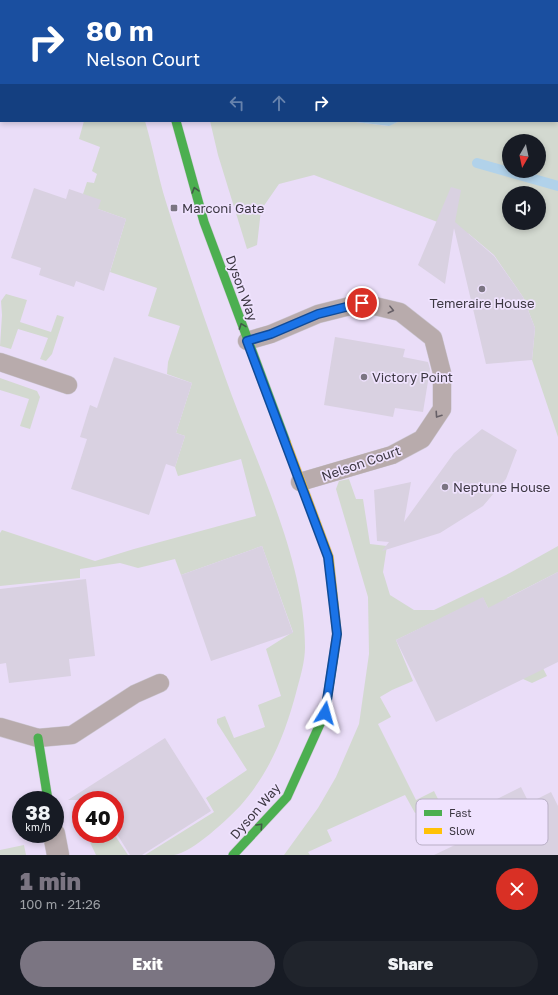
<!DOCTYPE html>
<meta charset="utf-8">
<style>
:root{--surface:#171b24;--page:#20242c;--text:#f1f3f6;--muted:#9ea1a6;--accent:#7b7582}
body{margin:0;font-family:"Golos Text",sans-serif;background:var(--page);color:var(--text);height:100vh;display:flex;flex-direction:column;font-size:15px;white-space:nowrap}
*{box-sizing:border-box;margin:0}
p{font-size:13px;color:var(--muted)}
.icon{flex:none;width:22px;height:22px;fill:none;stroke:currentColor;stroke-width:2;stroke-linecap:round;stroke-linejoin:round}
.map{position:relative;height:855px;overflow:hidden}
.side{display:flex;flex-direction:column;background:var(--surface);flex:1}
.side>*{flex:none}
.guide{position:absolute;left:0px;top:0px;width:558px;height:122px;box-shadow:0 2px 6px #0003;background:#1a4fa0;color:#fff;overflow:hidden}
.needle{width:26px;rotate:189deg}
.controls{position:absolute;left:502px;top:134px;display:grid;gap:8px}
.controls a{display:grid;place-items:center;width:44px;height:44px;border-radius:50%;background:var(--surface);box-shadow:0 2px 6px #0003;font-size:20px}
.speed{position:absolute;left:12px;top:791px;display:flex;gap:8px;font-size:20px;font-weight:700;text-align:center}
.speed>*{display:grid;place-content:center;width:52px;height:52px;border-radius:50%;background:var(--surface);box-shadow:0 2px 6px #0003;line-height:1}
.speed small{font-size:10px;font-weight:400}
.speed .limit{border:6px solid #d22;background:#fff;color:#111}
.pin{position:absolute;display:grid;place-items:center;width:34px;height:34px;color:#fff;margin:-17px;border:2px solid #fff;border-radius:50%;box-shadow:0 1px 4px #0007}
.me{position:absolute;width:44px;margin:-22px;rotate:8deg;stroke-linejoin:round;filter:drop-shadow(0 0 3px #0008)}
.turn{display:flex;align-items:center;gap:14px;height:84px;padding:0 20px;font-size:18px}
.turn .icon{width:52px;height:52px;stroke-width:2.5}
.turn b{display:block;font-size:28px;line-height:34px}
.lanes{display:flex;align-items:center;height:38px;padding:0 20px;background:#0003;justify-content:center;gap:20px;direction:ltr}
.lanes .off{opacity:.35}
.round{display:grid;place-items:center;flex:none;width:42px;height:42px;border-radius:21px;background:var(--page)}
.summary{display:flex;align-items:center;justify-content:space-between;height:68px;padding:0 20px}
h1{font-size:24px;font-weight:800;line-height:30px;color:var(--accent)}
.cta{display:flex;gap:8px;margin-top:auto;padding:8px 20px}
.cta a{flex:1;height:46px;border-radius:24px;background:var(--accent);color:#fff;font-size:16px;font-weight:800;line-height:46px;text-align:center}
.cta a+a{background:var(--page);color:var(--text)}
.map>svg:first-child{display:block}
.built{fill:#eaddf8;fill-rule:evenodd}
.green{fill:#d3d9d0;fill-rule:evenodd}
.water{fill:#b1d2ea}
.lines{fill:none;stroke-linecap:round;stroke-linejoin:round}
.stream{stroke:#b1d2ea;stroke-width:10}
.building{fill:#d9d1e1}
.lane-casing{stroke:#ccc6d2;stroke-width:19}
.street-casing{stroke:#ccc6d2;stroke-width:23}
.fast-casing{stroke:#ccc6d2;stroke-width:10}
.slow-casing{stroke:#ccc6d2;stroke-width:10}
.lane{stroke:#b8abac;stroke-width:18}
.street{stroke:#b8abac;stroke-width:22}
.fast{stroke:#4caf50;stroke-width:9}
.slow{stroke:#ffc107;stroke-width:9}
.oneway{stroke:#415b46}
.oneway2{stroke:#676067}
.route-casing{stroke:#114b97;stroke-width:10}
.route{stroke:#1a73e8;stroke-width:7}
.poi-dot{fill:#7b7582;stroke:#efe2fe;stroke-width:1.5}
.labels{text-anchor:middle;stroke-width:3.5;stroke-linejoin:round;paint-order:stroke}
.poi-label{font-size:13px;fill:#3c3742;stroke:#efe2fe;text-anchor:start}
.street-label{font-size:13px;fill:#3c3742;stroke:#efe2fe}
.key{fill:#efe2fe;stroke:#b9afc6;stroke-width:1}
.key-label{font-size:11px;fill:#3c3742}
</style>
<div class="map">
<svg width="558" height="855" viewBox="0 0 558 855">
<rect width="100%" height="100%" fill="#f0e8f8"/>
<path class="built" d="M 0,0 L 558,0 L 558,855 L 0,855 ZM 1,1 L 557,1 L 557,121 L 1,121 ZM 509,141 L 539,141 L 539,171 L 509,171 ZM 509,193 L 539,193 L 539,223 L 509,223 ZM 21,800 L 55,800 L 55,834 L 21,834 ZM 81,800 L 115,800 L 115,834 L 81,834 Z"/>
<g class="green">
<path d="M 0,0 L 72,0 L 73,1 L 1,1 L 1,35 Z"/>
<path d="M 278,0 L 558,0 L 558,437 L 532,360 L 535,328 L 523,297 L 494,255 L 469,234 L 314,175 L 279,184 L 261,210 L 257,245 L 247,249 L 218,155 L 210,121 L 348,121 L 388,126 L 400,121 L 557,121 L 557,1 L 273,1 ZM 509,141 L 539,141 L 539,171 L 509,171 ZM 509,193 L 539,193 L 539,223 L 509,223 Z"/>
<path d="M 84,121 L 145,121 C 153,148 158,176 166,202 C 184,260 204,317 224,374 C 254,460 305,556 305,647 C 305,662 300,678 296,693 C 285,734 270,772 241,805 C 229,818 192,853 174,855 C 165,855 154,855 145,855 L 214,812 L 206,798 L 247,770 L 217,723 L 217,719 L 225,716 L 234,738 L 265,727 L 258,705 L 281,696 L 266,649 L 293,632 L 262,546 L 181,575 L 175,559 L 138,568 L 120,563 L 80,569 L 80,578 L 0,586 L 0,533 L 2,530 L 95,561 L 134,549 L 256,516 L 241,459 L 178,476 L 175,467 L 185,436 L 176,433 L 192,383 L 167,374 L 168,362 L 180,326 L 148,316 L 157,288 L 110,272 L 126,219 L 98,209 L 83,194 L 87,182 L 94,183 L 97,174 L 92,171 L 100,147 L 79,139 Z"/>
<path d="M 6,294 L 27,300 L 20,322 L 51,332 L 57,315 L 64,317 L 52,354 L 46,361 L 40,359 L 48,338 L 18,329 L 11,349 L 0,346 L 2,315 L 1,301 Z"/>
<path d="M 0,378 L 37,391 L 40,397 L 30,429 L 20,426 L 29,399 L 0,390 Z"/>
<path d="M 349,479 L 356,499 L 363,499 L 370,544 L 387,546 L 383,572 L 390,595 L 414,610 L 434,610 L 506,575 L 558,546 L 558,572 L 507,598 L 547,676 L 532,683 L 523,679 L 483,598 L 396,640 L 413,681 L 392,690 L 380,697 L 391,717 L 378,724 L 416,800 L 434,791 L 439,801 L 415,813 L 405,795 L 327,830 L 332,841 L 308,852 L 310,855 L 284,855 L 318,808 L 336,777 L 359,724 L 369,654 L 368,597 L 336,489 L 339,481 Z"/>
<path d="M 86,834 L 114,834 L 128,855 L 96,855 Z"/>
<path d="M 24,845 L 26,855 L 0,855 L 0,850 Z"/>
</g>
<path class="water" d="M 348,121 L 400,121 L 389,126 Z"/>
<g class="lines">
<path class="stream" d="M 477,163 L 558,186"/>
</g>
<g class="building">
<path d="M 451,187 L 461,190 L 455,222 L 494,256 L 523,297 L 535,328 L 532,360 L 486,364 L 454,228 L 445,284 L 418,265 Z"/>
<path d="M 34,188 L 66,199 L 69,189 L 101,200 L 98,209 L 126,219 L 104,291 L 76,281 L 74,287 L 39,275 L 41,268 L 11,258 Z"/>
<path d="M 335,337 L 405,349 L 403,357 L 428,362 L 430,369 L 423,412 L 395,408 L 393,417 L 324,405 Z"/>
<path d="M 114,357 L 192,383 L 176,433 L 185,436 L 175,467 L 166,464 L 149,515 L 71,489 L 87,439 L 80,437 L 90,405 L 97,408 Z"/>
<path d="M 482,429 L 517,450 L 506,479 L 483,506 L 440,533 L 382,551 L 389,542 L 377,541 L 374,490 L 411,482 L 404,522 L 454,453 Z"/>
<path d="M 262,546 L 293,633 L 211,661 L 181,575 Z"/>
<path d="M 558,572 L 558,662 L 436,722 L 396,640 L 483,597 L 488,608 Z"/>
<path d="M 86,579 L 95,656 L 69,659 L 71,676 L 9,683 L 6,663 L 0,664 L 0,589 Z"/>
<path d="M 165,738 L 211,811 L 142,855 L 130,855 L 115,831 L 115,800 L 68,800 Z"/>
<path d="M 521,787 L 529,803 L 551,792 L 558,806 L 558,855 L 434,855 L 478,834 L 467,814 Z"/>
</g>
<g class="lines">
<defs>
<g id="lane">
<path d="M 247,341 L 271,334 L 318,314 L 362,303 L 400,312 L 433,338 L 442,373 L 442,409 L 422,439 L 392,455 L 300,482"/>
<path d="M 0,362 L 68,385"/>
<path d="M 0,727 L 38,738 L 72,735 L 135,694 L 160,683"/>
</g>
<path id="street" d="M 54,834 L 58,855"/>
<g id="fast">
<path d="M 129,0 L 132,1"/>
<path d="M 150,1 L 162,0"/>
<path d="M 176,121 L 204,222 L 286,442"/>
<path d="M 38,738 L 48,800"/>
<path d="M 233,855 L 287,797 L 325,713 L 334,655"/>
</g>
<path id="slow" d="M 286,442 L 329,557 L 337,634 L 334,655"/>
</defs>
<use href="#lane" class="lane-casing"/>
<use href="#street" class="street-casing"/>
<use href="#fast" class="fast-casing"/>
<use href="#slow" class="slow-casing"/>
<use href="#lane" class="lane"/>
<use href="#street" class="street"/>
<use href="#fast" class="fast"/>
<use href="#slow" class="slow"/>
</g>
<defs><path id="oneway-chevron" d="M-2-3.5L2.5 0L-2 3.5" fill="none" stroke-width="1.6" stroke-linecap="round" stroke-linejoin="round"/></defs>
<g class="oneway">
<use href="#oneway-chevron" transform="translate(195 190) rotate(-106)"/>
<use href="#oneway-chevron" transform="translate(242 326) rotate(-110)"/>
<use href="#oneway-chevron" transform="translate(260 826) rotate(-47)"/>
</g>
<g class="oneway2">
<use href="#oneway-chevron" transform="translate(391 310) rotate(14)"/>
<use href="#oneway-chevron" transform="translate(438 415) rotate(124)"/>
</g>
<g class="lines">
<defs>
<path id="route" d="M 325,713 L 337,634 L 328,557 L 247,341 L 271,334 L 318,314 L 362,303"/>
</defs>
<use href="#route" class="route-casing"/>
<use href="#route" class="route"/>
</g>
<g class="poi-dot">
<rect x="170" y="204" width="8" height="8" rx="2"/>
<circle cx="482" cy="289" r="4"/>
<circle cx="364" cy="377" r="4"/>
<circle cx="445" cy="487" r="4"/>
</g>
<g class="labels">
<g class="poi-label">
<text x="182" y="213">Marconi Gate</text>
<text x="482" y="308" text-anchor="middle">Temeraire House</text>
<text x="372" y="382">Victory Point</text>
<text x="453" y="492">Neptune House</text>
</g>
<g class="street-label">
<text transform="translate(242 288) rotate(70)" y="5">Dyson Way</text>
<text transform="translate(361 463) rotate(-19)" y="5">Nelson Court</text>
<text transform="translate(255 811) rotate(-49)" y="5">Dyson Way</text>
</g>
</g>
<rect x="416" y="799" width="132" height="46" rx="6" class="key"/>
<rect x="424" y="810" width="18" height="6" fill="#4caf50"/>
<rect x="424" y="828" width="18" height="6" fill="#ffc107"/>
<g class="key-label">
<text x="449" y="817">Fast</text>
<text x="449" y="835">Slow</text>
</g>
</svg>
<div class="controls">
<a><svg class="needle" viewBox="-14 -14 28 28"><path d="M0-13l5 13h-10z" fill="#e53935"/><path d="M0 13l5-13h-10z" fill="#9ea1a6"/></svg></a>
<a><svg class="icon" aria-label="sound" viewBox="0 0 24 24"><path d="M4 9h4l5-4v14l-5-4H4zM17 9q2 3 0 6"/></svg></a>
</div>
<div class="speed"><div>38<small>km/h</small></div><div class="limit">40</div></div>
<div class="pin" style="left:362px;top:303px;background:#d93025"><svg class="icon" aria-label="arrive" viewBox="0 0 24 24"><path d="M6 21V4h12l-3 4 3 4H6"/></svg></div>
<svg class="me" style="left:325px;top:713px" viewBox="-20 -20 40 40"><path d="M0-17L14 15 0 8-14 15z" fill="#1a73e8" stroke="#fff" stroke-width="4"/></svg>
<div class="guide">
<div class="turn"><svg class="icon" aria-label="right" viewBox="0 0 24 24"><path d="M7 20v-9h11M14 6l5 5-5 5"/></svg><div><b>80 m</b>Nelson Court</div></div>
<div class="lanes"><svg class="icon off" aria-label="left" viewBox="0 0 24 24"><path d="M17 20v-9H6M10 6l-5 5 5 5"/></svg><svg class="icon off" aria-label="ahead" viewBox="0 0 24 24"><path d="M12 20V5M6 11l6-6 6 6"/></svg><svg class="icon" aria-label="right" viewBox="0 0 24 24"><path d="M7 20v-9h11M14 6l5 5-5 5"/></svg></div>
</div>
</div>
<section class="side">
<div class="summary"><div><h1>1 min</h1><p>100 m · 21:26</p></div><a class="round" style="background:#d93025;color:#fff"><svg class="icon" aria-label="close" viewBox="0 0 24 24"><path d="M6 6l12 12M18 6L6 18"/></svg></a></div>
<div class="cta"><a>Exit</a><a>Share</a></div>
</section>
